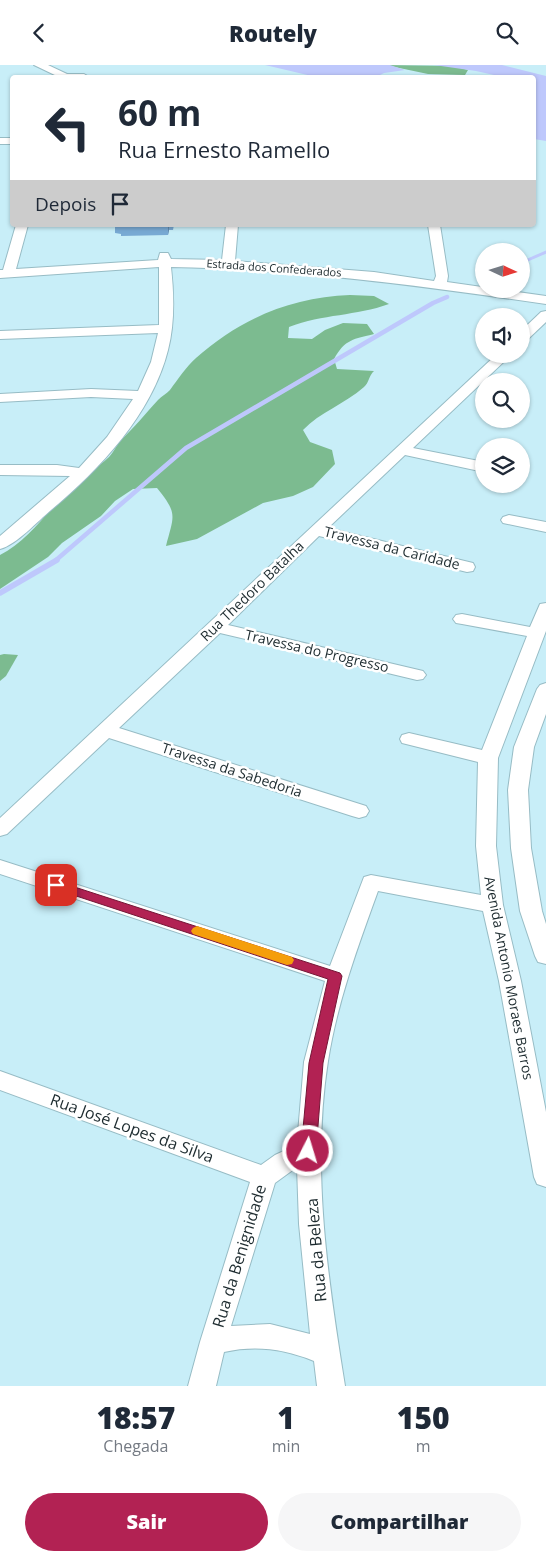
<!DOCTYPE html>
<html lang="pt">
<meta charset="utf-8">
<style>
:root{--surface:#fff;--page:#f6f6f7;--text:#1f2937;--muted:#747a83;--accent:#b22253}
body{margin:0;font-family:"Open Sans",sans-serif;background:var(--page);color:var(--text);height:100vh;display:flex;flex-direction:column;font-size:19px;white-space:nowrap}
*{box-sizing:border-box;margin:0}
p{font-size:16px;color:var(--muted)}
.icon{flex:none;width:28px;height:28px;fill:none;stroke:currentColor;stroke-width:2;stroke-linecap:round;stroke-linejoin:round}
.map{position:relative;height:1321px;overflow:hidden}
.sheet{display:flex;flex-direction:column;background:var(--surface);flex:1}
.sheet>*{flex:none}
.guide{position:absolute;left:10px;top:10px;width:526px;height:152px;border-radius:5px;box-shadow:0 1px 4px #0004;background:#fff;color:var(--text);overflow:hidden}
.needle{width:32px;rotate:94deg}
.tools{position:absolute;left:475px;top:178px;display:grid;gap:10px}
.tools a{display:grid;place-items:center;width:55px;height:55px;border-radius:50%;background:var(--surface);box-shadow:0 1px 4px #0004;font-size:25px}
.pin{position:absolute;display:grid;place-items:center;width:42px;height:42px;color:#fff;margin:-21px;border-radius:10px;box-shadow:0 2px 8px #0006}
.me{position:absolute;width:55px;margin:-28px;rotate:5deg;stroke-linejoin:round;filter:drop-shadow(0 0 4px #0008)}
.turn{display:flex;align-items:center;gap:18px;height:105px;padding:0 25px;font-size:22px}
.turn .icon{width:65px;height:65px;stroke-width:2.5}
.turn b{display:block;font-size:35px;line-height:42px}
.then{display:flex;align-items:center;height:48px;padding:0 25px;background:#0003;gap:10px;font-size:19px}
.eta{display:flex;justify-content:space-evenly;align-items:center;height:85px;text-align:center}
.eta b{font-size:30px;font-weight:800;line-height:35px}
.button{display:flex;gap:10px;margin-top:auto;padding:10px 25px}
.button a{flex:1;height:58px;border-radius:30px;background:var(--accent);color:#fff;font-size:20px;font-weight:800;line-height:58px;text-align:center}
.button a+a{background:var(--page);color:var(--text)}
header{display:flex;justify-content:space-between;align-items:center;height:65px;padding:0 25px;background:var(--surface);font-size:22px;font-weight:800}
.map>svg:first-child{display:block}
.forest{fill:#7cbb90}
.water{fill:#bec8fc}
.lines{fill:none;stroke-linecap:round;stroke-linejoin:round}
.stream-far2{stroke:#bec8fc;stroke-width:3}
.stream-far1{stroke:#bec8fc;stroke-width:4.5}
.stream{stroke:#bec8fc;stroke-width:5.5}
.minor-casing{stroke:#97bcc5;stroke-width:2}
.minor{fill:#fff;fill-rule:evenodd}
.wall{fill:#78a9d3}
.shaded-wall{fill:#6189ac}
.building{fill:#8bc4f5;stroke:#6189ac}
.route{fill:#b22253;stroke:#741636}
.slow{fill:#f59e0b}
.labels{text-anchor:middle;stroke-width:5;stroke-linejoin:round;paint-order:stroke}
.far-street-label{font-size:11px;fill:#1d2b2f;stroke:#fff}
.street-label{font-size:14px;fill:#1d2b2f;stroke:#fff}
.near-street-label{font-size:16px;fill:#1d2b2f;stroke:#fff}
</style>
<header><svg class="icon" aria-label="back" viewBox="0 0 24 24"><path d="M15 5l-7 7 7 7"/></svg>Routely<svg class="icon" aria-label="search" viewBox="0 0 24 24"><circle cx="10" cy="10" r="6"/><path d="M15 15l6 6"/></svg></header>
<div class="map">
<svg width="546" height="1321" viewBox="0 0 546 1321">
<rect width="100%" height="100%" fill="#c8eef8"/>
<g class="forest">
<path d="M 385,0 L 453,1 L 468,5 L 465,10 L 428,9 Z"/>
<path d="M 350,230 L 374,231 L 389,239 C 356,251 323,249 289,262 L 288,273 L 312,274 L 325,265 L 343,258 L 367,259 L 374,269 C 354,274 345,274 334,294 L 337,304 L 374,306 C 369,310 369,318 364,322 C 345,339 320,347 303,365 L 310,377 L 332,385 L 335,399 L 313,422 L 293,431 L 263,438 L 197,474 L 166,481 C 174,450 178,449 157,423 L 133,424 L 115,436 L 101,451 L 62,478 L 48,492 L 0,524 L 0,490 C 29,475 49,445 70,422 C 81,410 98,403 109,392 C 114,387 116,381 120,376 C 134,363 145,349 158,335 C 162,331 166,329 170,325 C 178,314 186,302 196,293 C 240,254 291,232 350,230 Z"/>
<path d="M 4,589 L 18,590 L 6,611 L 0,616 L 0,590 Z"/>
</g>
<g class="water">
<path d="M 265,0 L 390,0 L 405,5 L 384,8 L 380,10 L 381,12 L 316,12 Z"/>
<path d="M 434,0 L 502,0 L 546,11 L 546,76 L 534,74 L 534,12 L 503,12 L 476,6 Z"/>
</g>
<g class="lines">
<path class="stream-far2" d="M 521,198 L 546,187"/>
<path class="stream-far1" d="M 55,496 L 186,383 L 433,238 L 447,232"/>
<path class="stream" d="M 0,528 L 57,495"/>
<defs>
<g id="minor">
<path d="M 34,0 L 48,0 L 67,9 L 84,9 L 89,12 L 59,12 Z"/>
<rect x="0" y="73" width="12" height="6"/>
<path d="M 16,160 L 28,160 L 16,204 L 158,195 L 160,188 L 168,188 L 171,194 L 222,195 L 226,160 L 238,160 L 235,196 L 374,207 L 434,216 L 436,211 L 428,160 L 440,160 L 448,211 L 447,217 L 546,231 L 546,239 C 421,221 297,204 171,202 C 174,229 175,258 168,285 C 152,349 100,404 51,445 C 38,456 16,480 0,484 L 0,471 L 70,411 L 0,410 L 0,400 L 57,400 L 79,403 L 107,372 L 133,334 L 91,332 L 0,337 L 0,329 L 91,324 L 138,326 L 151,297 L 158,268 L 0,274 L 0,266 L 159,260 L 159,202 L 0,213 L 0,205 L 3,205 Z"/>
<path d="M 546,246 L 546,257 L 526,276 L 521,277 L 521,266 L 541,247 Z"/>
<path d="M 497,289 L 512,289 L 413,383 L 484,397 L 484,407 L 405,390 L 328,463 L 473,498 L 475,502 L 473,506 L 467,507 L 319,471 L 228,560 L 423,606 L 426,610 L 423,614 L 417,615 L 220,568 L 119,663 L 366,741 L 369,746 L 366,751 L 359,753 L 352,751 L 109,673 L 7,769 L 0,771 L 0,753 Z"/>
<path d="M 509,450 L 546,457 L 546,467 L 503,458 L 501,455 L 503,452 Z"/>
<path d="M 546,538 L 546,566 L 498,693 L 496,781 L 503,840 L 521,916 L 546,1047 L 546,1122 L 537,1119 L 534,1112 L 499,916 L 483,846 L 378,826 C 358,881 337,938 328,996 C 311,1104 328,1215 345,1321 L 317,1321 L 314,1296 C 284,1284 256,1280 224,1287 L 216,1321 L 188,1321 L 200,1277 L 250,1117 L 0,1025 L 0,1006 L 261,1100 L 275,1090 L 297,1080 L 304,997 L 325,916 L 0,809 L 0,795 L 330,901 L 364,812 L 371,810 L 481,830 L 476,781 L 478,697 L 402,678 L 400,674 L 402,670 L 409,668 L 482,685 L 527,571 L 462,559 L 456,558 L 453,554 L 456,550 L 462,549 L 530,562 L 540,539 ZM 297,1102 L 299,1159 L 310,1269 L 270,1259 L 231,1261 L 275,1118 Z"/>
<path d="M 546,618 L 546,649 L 534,682 L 528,725 L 531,783 L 542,846 L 546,859 L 546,899 L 538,897 L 535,891 L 520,846 L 511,783 L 508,725 L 514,682 L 537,624 L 540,620 Z"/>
</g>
</defs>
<use href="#minor" class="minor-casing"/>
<use href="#minor" class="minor"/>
</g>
<path class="wall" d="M 115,160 L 174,160 L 173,165 L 169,165 L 168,170 L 121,171 L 121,169 L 115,168 Z"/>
<path class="shaded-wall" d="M 168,160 L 169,160 L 169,165 L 168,170 Z"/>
<path class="building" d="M 121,160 L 168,160 L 121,161 Z"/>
<path class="route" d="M 56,816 L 340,908 L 342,911 L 323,998 L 316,1086 L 314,1091 L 308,1092 L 303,1091 L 301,1086 L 309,998 L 328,914 L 52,823 L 50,820 L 52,817 Z"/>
<path class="slow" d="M 197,861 L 292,892 L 294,895 L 292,899 L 287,900 L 193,869 L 191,866 L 193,863 Z"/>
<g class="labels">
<g class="far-street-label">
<text transform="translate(274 203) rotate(4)" y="4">Estrada dos Confederados</text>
</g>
<g class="street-label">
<text transform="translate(392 483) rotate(14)" y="5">Travessa da Caridade</text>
<text transform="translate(252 526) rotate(-44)" y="5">Rua Thedoro Batalha</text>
<text transform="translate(317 586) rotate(13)" y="5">Travessa do Progresso</text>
<text transform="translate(232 705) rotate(18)" y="5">Travessa da Sabedoria</text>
<text transform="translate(509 913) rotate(79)" y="5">Avenida Antonio Moraes Barros</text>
</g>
<g class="near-street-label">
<text transform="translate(132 1063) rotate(20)" y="6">Rua José Lopes da Silva</text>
<text transform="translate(316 1185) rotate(-95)" y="6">Rua da Beleza</text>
<text transform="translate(239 1191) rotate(-73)" y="6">Rua da Benignidade</text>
</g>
</g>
</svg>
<div class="tools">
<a><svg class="needle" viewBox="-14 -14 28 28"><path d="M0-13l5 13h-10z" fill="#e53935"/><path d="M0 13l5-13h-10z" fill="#747a83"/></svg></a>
<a><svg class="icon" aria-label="sound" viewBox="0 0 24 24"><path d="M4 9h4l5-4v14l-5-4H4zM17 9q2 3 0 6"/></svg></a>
<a><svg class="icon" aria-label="search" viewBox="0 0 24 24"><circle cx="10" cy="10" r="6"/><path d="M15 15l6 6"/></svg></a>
<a><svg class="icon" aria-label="layers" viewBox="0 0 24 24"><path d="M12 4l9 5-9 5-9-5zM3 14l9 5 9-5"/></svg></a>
</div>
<div class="pin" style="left:56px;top:820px;background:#d93025"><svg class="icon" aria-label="arrive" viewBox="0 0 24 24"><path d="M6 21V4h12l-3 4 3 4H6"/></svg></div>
<svg class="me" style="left:308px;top:1086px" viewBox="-20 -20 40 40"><circle r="17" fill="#b22253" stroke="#fff" stroke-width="3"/><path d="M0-11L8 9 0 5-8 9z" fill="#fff"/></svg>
<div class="guide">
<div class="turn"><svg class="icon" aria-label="left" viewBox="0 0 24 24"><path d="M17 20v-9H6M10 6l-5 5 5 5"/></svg><div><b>60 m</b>Rua Ernesto Ramello</div></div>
<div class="then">Depois<svg class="icon" aria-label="arrive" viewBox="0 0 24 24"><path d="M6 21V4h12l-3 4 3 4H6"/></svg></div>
</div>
</div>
<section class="sheet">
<div class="eta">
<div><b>18:57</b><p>Chegada</p></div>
<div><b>1</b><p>min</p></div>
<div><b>150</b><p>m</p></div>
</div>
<div class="button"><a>Sair</a><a>Compartilhar</a></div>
</section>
